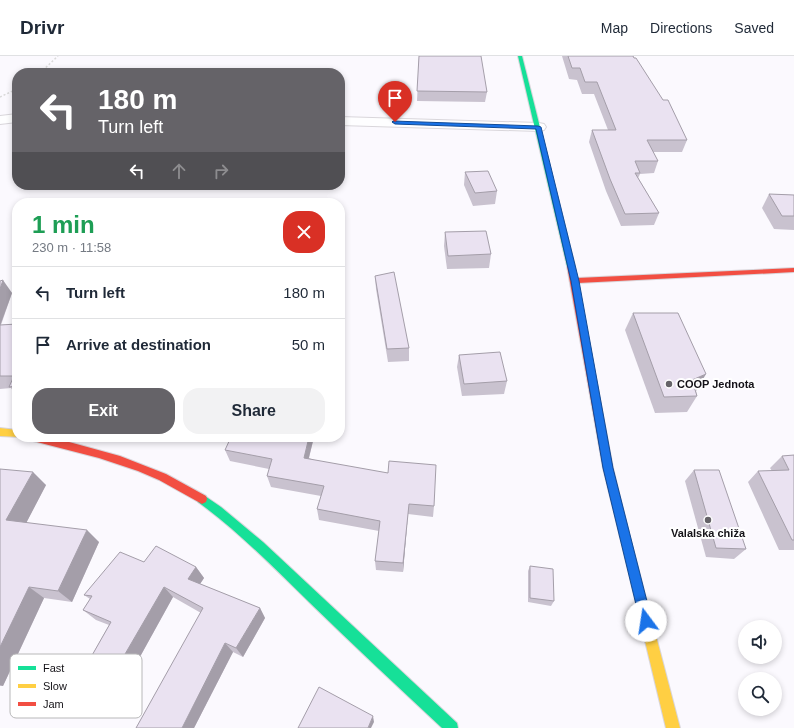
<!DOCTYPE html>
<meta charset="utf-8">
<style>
:root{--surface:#fff;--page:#f2f2f3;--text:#1f2937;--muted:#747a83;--line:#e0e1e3;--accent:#656368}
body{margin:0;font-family:Helvetica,sans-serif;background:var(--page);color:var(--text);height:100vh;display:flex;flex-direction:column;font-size:15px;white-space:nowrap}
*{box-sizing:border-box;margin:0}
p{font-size:13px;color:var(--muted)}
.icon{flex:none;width:22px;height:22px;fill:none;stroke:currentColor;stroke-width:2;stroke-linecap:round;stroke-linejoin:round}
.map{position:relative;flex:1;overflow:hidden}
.panel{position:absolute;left:12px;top:142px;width:333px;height:244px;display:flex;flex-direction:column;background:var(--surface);border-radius:16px;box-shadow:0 2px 6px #0003}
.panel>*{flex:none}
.hud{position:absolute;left:12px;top:12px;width:333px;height:122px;border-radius:16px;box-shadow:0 2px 6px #0003;background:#656368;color:#fff;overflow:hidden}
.controls{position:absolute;left:738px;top:564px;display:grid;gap:8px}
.controls a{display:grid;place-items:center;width:44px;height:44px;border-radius:50%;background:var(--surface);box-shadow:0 2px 6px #0003;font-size:20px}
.pin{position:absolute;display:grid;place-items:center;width:34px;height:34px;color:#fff;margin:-41px -17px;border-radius:50% 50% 50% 0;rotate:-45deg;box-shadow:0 0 4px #0007}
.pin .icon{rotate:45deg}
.me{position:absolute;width:44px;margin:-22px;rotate:346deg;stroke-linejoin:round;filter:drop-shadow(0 0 3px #0008)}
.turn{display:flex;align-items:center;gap:14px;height:84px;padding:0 20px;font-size:18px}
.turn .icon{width:52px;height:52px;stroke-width:2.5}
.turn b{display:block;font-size:28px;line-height:34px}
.lanes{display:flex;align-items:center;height:38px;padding:0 20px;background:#0003;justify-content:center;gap:20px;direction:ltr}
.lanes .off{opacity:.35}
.round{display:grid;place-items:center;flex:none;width:42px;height:42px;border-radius:16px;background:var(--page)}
.headline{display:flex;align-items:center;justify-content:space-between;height:68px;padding:0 20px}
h1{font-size:24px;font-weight:700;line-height:30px;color:#1e9e55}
.primary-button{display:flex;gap:8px;margin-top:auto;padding:8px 20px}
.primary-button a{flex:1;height:46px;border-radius:16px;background:var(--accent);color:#fff;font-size:16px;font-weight:700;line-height:46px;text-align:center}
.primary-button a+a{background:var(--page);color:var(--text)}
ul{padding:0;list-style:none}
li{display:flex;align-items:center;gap:12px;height:52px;padding:0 20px;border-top:1px solid var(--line)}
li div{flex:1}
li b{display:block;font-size:15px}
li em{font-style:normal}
header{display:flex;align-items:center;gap:24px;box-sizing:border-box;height:56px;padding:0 20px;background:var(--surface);border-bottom:1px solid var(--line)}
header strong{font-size:19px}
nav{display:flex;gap:22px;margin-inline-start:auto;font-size:14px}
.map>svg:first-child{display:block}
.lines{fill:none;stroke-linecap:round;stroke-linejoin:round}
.street-casing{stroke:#d9d6db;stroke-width:2}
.fast-casing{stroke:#d9d6db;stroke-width:2}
.slow-casing{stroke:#d9d6db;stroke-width:2}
.jam-casing{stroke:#d9d6db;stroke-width:2}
.path{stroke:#dadada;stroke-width:1.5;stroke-dasharray:2 2;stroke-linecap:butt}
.street{fill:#fefeff;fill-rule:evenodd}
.fast{fill:#16e098;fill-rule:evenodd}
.slow{fill:#ffcf43;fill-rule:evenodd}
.jam{fill:#f24e42;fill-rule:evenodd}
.wall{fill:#c9c2cf}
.shaded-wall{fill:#a49ea9}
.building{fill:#eae2f1;stroke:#a49ea9}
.route{fill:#1a73e8;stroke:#114b97}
.poi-dot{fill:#656368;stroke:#fff;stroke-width:1.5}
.labels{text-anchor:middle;stroke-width:4;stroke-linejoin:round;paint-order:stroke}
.poi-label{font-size:11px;font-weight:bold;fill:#141217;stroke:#fff;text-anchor:start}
.key{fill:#fff;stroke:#b8b8b9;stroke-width:1}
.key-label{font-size:11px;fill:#141217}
</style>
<header>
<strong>Drivr</strong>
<nav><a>Map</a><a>Directions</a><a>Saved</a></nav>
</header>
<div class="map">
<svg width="794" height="672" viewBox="0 0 794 672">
<rect width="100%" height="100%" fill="#fbf9fe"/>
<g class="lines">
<defs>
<g id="street">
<path d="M 17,58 L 17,66 L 0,68 L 0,60 Z"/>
<path d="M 340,61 L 539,67 L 544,68 L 546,71 L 544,74 L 539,75 L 340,69 Z"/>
</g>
<g id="fast">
<path d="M 518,0 L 522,0 L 575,210 L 571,212 L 567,210 Z"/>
<path d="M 202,438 L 221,451 L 263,486 L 457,667 L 458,672 L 442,672 C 398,631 353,589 309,546 C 273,511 239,476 198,446 L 197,443 L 198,440 Z"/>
</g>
<g id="slow">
<path d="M 0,372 L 17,374 L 17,381 L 20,381 L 0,380 Z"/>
<path d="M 624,472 L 628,473 L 629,477 L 680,672 L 666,672 L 619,477 L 620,473 Z"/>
</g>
<g id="jam">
<path d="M 568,208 L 571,208 L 575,210 L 577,222 L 794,212 L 794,216 L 578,227 L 613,412 L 629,477 L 628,481 L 624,482 L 620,481 L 619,477 L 603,412 L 567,210 Z"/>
<path d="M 28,381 L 51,381 L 120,400 L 166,418 L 206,440 L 207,443 L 206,446 L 202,448 L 159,424 L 138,415 L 99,402 L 33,385 L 30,384 Z"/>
</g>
</defs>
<use href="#street" class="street-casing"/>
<use href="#fast" class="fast-casing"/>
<use href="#slow" class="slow-casing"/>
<use href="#jam" class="jam-casing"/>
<g class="path">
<path d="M 40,17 L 58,0"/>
<path d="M 0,41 L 17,33"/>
</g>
<use href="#street" class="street"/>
<use href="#fast" class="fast"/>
<use href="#slow" class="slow"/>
<use href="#jam" class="jam"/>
</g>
<g class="wall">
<path d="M 419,0 L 487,36 L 485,46 L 417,45 Z"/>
<path d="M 562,0 L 633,0 L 687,84 L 682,96 L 653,96 L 658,105 L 654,117 L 640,118 L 638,122 L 659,157 L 654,169 L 621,170 L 606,135 L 589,86 L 592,74 L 608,74 L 594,38 L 582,38 L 577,24 L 569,23 Z"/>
<path d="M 465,116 L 497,135 L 495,148 L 473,150 L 464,129 Z"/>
<path d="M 769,138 L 794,139 L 794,174 L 774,173 L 762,152 Z"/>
<path d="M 445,176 L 491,198 L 489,212 L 447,213 L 444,190 Z"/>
<path d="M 375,220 L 409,292 L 409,305 L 388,306 L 376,233 Z"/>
<path d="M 0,225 L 12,237 L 1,269 L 17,268 L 17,340 L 11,332 L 0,333 Z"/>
<path d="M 633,257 L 696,335 L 697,340 L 687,356 L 655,357 L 625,274 Z"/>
<path d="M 459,299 L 507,325 L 504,338 L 462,340 L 457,311 Z"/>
<path d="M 231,381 L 314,381 L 309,402 L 434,450 L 433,461 L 408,458 L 403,516 L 376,514 L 375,505 L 379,475 L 319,464 L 317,453 L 321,440 L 271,431 L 267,420 L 269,413 L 230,405 L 225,394 Z"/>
<path d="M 794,399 L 794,494 L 779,494 L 748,426 L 758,415 L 772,415 L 770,412 L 782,400 Z"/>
<path d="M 0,413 L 46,429 L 26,467 L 99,486 L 72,546 L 44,542 L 3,630 L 0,630 Z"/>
<path d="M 694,414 L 746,493 L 734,503 L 706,501 L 685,425 Z"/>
<path d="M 144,506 L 196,511 L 204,522 L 200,528 L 260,552 L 265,562 L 243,601 L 233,596 L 194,672 L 136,672 L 201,557 L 173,541 L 110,655 L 85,645 L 70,638 L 109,569 L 96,564 L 83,554 L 90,543 L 84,539 Z"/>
<path d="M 530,510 L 554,545 L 551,550 L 528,546 L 528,515 Z"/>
</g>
<g class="shaded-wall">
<path d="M 3,224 L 12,237 L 0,270 L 0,233 Z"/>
<path d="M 706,318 L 696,335 L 692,324 Z"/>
<path d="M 309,381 L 314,381 L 306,413 L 304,402 Z"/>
<path d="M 33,416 L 46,429 L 21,477 L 6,464 Z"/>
<path d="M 409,448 L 408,458 L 403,516 L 403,507 Z"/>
<path d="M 87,474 L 99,486 L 72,546 L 58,535 Z"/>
<path d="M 196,511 L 204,522 L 196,534 L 188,523 Z"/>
<path d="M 29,531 L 44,542 L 3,630 L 0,629 L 0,591 Z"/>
<path d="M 164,531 L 173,541 L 110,655 L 96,648 Z"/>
<path d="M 260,552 L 265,562 L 243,601 L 236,592 Z"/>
<path d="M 225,587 L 233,596 L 194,672 L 182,672 Z"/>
<path d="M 373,660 L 374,666 L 371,672 L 368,672 Z"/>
</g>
<g class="building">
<path d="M 419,0 L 481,0 L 487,36 L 417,35 Z"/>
<path d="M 568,0 L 633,0 L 634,2 L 636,2 L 663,44 L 668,44 L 687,84 L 647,84 L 658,105 L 635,105 L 640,117 L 635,117 L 659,157 L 625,158 L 610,123 L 592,74 L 616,74 L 597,26 L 585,26 L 580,12 L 572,12 Z"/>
<path d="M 488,115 L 497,135 L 475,137 L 465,116 Z"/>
<path d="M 769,138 L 794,139 L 794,160 L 782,160 Z"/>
<path d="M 486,175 L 491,198 L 448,200 L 445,176 Z"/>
<path d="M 394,216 L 409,292 L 387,293 L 375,220 Z"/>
<path d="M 3,224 L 0,233 L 0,225 Z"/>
<path d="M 633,257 L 678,257 L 706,318 L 692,324 L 697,340 L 664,341 Z"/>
<path d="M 17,268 L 17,330 L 9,331 L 14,320 L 0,320 L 0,269 Z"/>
<path d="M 500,296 L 507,325 L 464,328 L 459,299 Z"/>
<path d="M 231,381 L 309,381 L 304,402 L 388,417 L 389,405 L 436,409 L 434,450 L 409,448 L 403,507 L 375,505 L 380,465 L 317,453 L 324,430 L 267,420 L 272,403 L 225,394 Z"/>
<path d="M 794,399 L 794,484 L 792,484 L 758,415 L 789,414 L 782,400 Z"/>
<path d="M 0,413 L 33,416 L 6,464 L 87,474 L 58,535 L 29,531 L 0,591 Z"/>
<path d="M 694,414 L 719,414 L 746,493 L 716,492 Z"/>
<path d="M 156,490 L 196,511 L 188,523 L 260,552 L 236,592 L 225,587 L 182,672 L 136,672 L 203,552 L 164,531 L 96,648 L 70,638 L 111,566 L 83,554 L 92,540 L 84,539 L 120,496 L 144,506 Z"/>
<path d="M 530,510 L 553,513 L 554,545 L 530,542 Z"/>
<path d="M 319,631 L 373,660 L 368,672 L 298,672 Z"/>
</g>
<path class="route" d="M 393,65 L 538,70 L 541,71 L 579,225 L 613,412 L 652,565 L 650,569 L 646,571 L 642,569 L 640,565 L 603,412 L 571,225 L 536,73 L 395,68 L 392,66 Z"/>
<g class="poi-dot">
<circle cx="669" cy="328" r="4"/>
<circle cx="708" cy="464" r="4"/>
</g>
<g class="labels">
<g class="poi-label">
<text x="677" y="332">COOP Jednota</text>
<text x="708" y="481" text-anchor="middle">Valalska chiža</text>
</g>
</g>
<rect x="10" y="598" width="132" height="64" rx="6" class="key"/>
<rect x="18" y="610" width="18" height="4" fill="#16e098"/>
<rect x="18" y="628" width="18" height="4" fill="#ffcf43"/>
<rect x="18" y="646" width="18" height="4" fill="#f24e42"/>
<g class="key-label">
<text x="43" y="616">Fast</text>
<text x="43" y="634">Slow</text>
<text x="43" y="652">Jam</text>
</g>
</svg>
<div class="controls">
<a><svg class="icon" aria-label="sound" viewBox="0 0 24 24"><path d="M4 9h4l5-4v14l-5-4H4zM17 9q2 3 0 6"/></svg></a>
<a><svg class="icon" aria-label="search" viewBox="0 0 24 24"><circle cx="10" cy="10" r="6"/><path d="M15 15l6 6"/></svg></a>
</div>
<div class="pin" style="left:395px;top:66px;background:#d93025"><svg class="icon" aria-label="arrive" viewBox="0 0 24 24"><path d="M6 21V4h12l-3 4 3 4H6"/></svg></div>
<svg class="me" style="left:646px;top:565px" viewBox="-20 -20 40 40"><circle r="19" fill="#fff"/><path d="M0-13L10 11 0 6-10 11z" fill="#1a73e8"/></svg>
<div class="hud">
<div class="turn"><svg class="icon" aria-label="left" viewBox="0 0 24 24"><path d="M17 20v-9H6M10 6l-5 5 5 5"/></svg><div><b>180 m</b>Turn left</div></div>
<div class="lanes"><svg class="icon" aria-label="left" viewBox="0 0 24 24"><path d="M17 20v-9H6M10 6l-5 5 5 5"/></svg><svg class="icon off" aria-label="ahead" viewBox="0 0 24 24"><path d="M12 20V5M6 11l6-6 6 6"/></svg><svg class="icon off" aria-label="right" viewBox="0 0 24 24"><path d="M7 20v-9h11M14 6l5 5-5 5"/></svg></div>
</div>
<section class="panel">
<div class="headline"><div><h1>1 min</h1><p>230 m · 11:58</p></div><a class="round" style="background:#d93025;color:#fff"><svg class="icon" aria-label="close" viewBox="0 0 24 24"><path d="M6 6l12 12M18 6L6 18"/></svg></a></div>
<ul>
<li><svg class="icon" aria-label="left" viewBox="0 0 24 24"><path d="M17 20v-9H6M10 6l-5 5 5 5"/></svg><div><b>Turn left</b></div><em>180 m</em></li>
<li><svg class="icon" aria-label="arrive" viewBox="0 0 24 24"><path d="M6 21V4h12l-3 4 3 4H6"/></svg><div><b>Arrive at destination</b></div><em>50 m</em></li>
</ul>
<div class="primary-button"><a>Exit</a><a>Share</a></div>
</section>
</div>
